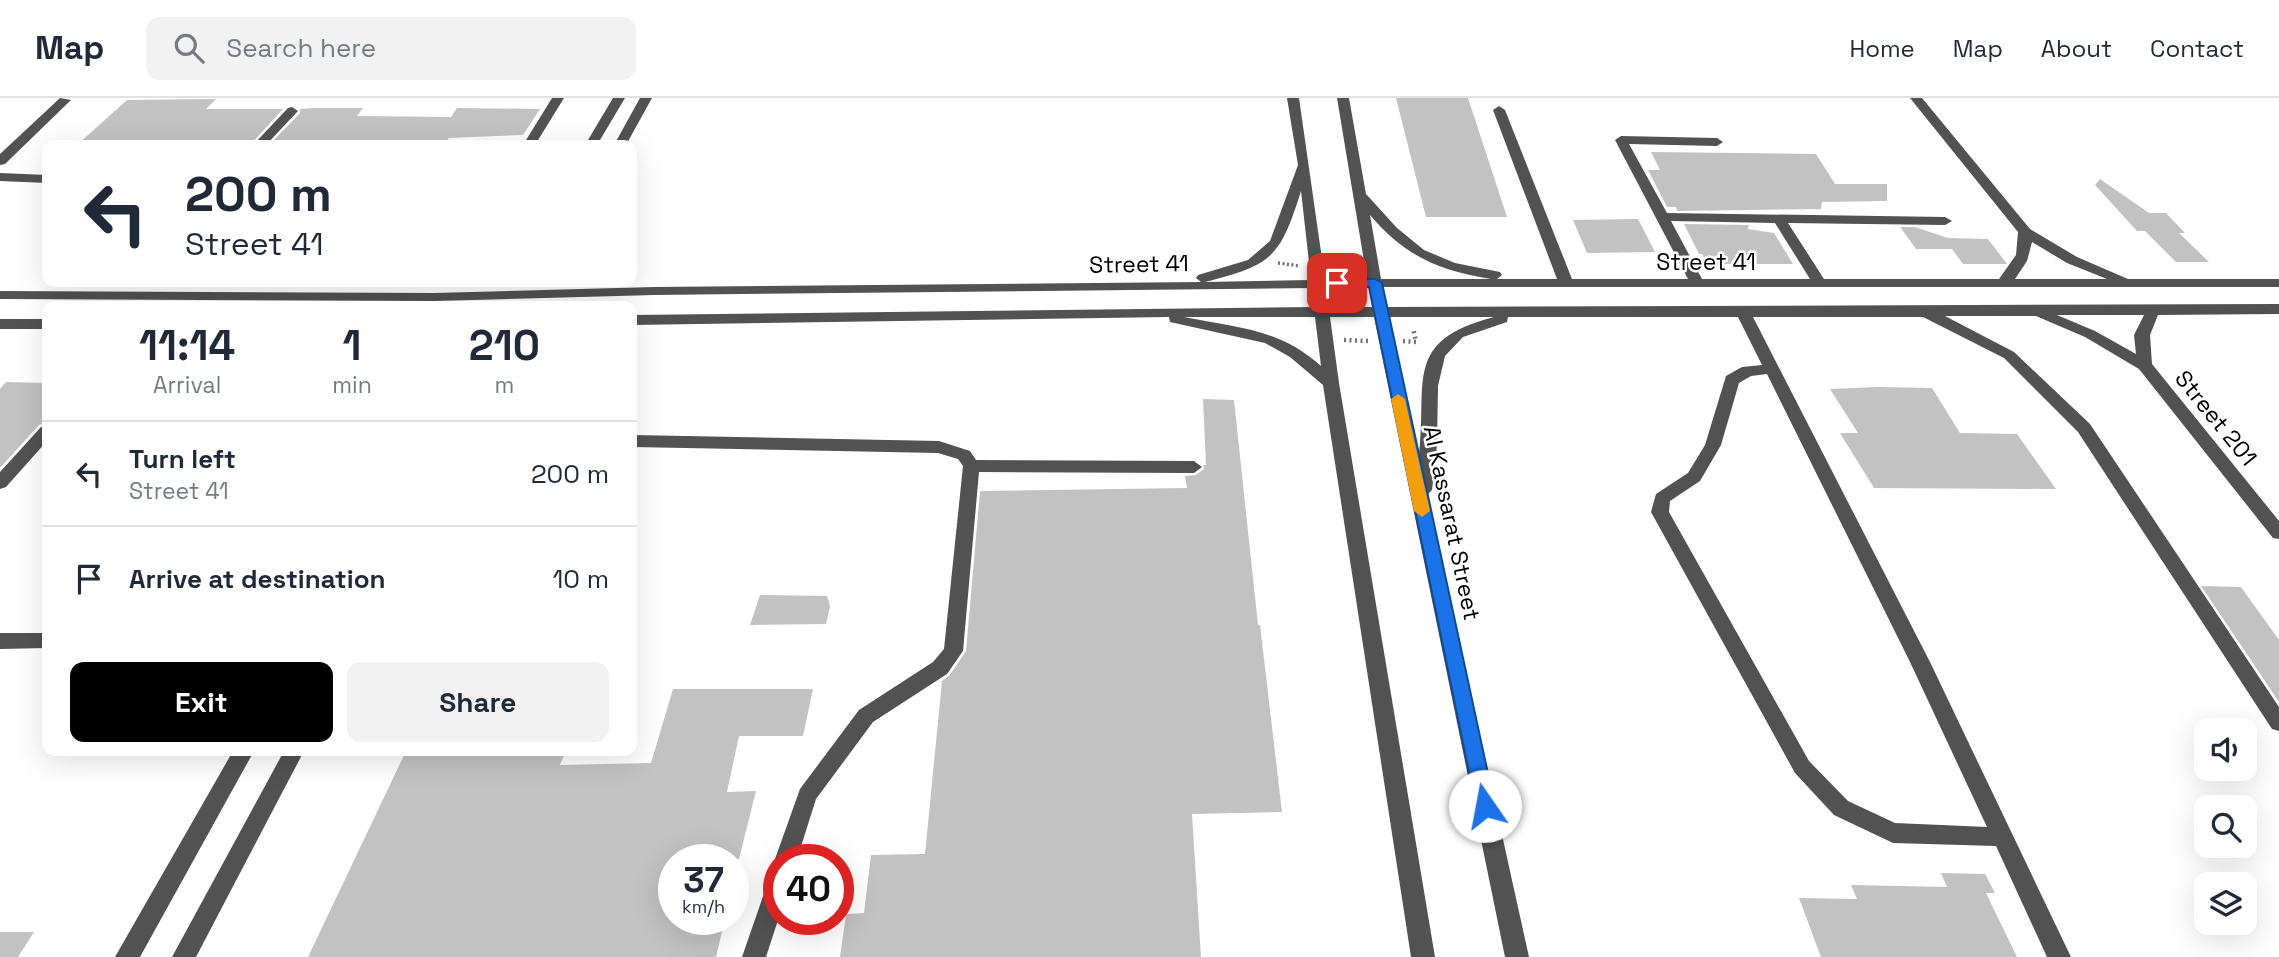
<!DOCTYPE html>
<style>
:root{--surface:#fff;--page:#f2f2f3;--text:#1f2937;--muted:#747a83;--line:#e0e1e3;--accent:#000}
body{margin:0;font-family:"Space Grotesk",sans-serif;background:var(--page);color:var(--text);height:100vh;display:flex;flex-direction:column;font-size:26px;white-space:nowrap}
*{box-sizing:border-box;margin:0}
p{font-size:23px;color:var(--muted)}
.icon{flex:none;width:38px;height:38px;fill:none;stroke:currentColor;stroke-width:2;stroke-linecap:round;stroke-linejoin:round}
.map{position:relative;flex:1;overflow:hidden}
.sheet{position:absolute;left:42px;top:203px;width:595px;height:455px;display:flex;flex-direction:column;background:var(--surface);border-radius:14px;box-shadow:0 7px 28px #0002}
.sheet>*{flex:none}
.banner{position:absolute;left:42px;top:42px;width:595px;height:147px;border-radius:14px;box-shadow:0 7px 28px #0002;background:#fff;color:var(--text);overflow:hidden}
.buttons{position:absolute;left:2194px;top:620px;display:grid;gap:14px}
.buttons a{display:grid;place-items:center;width:63px;height:63px;border-radius:14px;background:var(--surface);box-shadow:0 7px 28px #0002;font-size:35px}
.speed{position:absolute;left:658px;top:746px;display:flex;gap:14px;font-size:35px;font-weight:700;text-align:center}
.speed>*{display:grid;place-content:center;width:91px;height:91px;border-radius:50%;background:var(--surface);box-shadow:0 7px 28px #0002;line-height:1}
.speed small{font-size:18px;font-weight:400}
.speed .limit{border:10px solid #d22;background:#fff;color:#111}
.pin{position:absolute;display:grid;place-items:center;width:60px;height:60px;color:#fff;margin:-30px;border-radius:14px;box-shadow:0 4px 10px #0006}
.me{position:absolute;width:77px;margin:-38px;rotate:348deg;stroke-linejoin:round;filter:drop-shadow(0 0 5px #0008)}
.turn{display:flex;align-items:center;gap:24px;height:147px;padding:0 28px;font-size:32px}
.turn .icon{width:91px;height:91px;stroke-width:2.5}
.turn b{display:block;font-size:49px;line-height:60px}
.eta{display:flex;justify-content:space-evenly;align-items:center;height:119px;text-align:center}
.eta b{font-size:42px;font-weight:800;line-height:49px}
.primary-button{display:flex;gap:14px;margin-top:auto;padding:14px 28px}
.primary-button a{flex:1;height:80px;border-radius:14px;background:var(--accent);color:#fff;font-size:28px;font-weight:800;line-height:80px;text-align:center}
.primary-button a+a{background:var(--page);color:var(--text)}
ul{padding:0;list-style:none}
li{display:flex;align-items:center;gap:21px;height:105px;padding:0 28px;border-top:2px solid var(--line)}
li div{flex:1}
li b{display:block;font-size:26px}
li em{font-style:normal}
header{display:flex;align-items:center;gap:42px;box-sizing:border-box;height:98px;padding:0 35px;background:var(--surface);border-bottom:2px solid var(--line)}
header strong{font-size:33px}
nav{display:flex;gap:38px;margin-inline-start:auto;font-size:24px}
.search{width:490px;height:63px;background:var(--page);display:flex;align-items:center;gap:18px;box-sizing:border-box;padding:0 24px;border-radius:14px;color:var(--muted);font-size:26px}
.map>svg:first-child{display:block}
.building{fill:#c2c2c2}
.lines{fill:none;stroke-linecap:round;stroke-linejoin:round}
.path-far1{stroke:#747474;stroke-width:3.5;stroke-dasharray:2 2.5;stroke-linecap:butt}
.path{stroke:#747474;stroke-width:4.5;stroke-dasharray:2 3.5;stroke-linecap:butt}
.minor{fill:#525252;fill-rule:evenodd}
.route{fill:#1a73e8;stroke:#114b97;stroke-width:2}
.slow{fill:#f59e0b}
.labels{text-anchor:middle;stroke-width:5;stroke-linejoin:round;paint-order:stroke}
.street-label{font-size:23px;fill:#000;stroke:#fff}
</style>
<header>
<strong>Map</strong>
<div class="search"><svg class="icon" aria-label="search" viewBox="0 0 24 24"><circle cx="10" cy="10" r="6"/><path d="M15 15l6 6"/></svg>Search here</div>
<nav><a>Home</a><a>Map</a><a>About</a><a>Contact</a></nav>
</header>
<div class="map">
<svg width="2279" height="859" viewBox="0 0 2279 859">
<rect width="100%" height="100%" fill="#fff"/>
<g class="building">
<path d="M 1396,0 L 1468,0 L 1507,119 L 1426,119 Z"/>
<path d="M 216,1 L 206,11 L 283,11 L 250,47 L 77,47 L 127,2 Z"/>
<path d="M 316,10 L 363,10 L 357,18 L 451,19 L 457,10 L 540,11 L 523,37 L 449,40 L 443,47 L 269,47 L 300,15 L 300,11 Z"/>
<path d="M 1651,54 L 1816,56 L 1835,86 L 1887,86 L 1887,103 L 1822,104 L 1821,111 L 1677,113 L 1676,109 L 1667,109 L 1648,72 L 1660,72 Z"/>
<path d="M 2100,81 L 2149,115 L 2166,115 L 2185,135 L 2179,135 L 2209,164 L 2176,164 L 2145,133 L 2137,133 L 2095,87 Z"/>
<path d="M 1638,121 L 1655,154 L 1587,155 L 1573,122 Z"/>
<path d="M 1684,126 L 1749,127 L 1748,131 L 1774,135 L 1793,166 L 1707,166 L 1702,156 L 1699,156 Z"/>
<path d="M 1900,129 L 1915,129 L 1948,140 L 1988,141 L 2007,166 L 1963,166 L 1952,151 L 1916,151 Z"/>
<path d="M 6,284 L 47,285 L 47,324 L 39,327 L 0,370 L 0,291 Z"/>
<path d="M 1878,289 L 1932,290 L 1960,335 L 2017,336 L 2056,391 L 1874,390 L 1840,335 L 1858,335 L 1830,291 Z"/>
<path d="M 1203,301 L 1234,302 L 1258,527 L 1260,527 L 1282,714 L 1192,716 L 1201,859 L 840,859 L 846,816 L 864,815 L 871,757 L 925,756 L 942,583 L 949,578 L 966,553 L 980,393 L 1187,390 L 1185,378 L 1196,377 L 1204,371 L 1203,367 L 1206,367 Z"/>
<path d="M 2201,488 L 2241,489 L 2279,542 L 2279,604 Z"/>
<path d="M 760,497 L 827,498 L 830,508 L 826,526 L 750,527 Z"/>
<path d="M 673,591 L 813,591 L 803,638 L 739,638 L 727,694 L 756,693 L 739,761 L 674,761 L 674,821 L 725,821 L 716,859 L 308,859 L 406,653 L 566,653 L 560,667 L 651,665 Z"/>
<path d="M 1941,775 L 1985,776 L 1995,795 L 1986,795 L 2017,859 L 1821,859 L 1799,800 L 1857,801 L 1851,787 L 1947,789 Z"/>
<path d="M 0,834 L 34,834 L 18,859 L 0,859 Z"/>
</g>
<g class="lines">
<path class="path-far1" d="M 1278,165 L 1300,168"/>
<g class="path">
<path d="M 1344,242 L 1370,243"/>
<path d="M 1403,243 L 1416,244 L 1413,230"/>
</g>
<g class="minor">
<path d="M 60,0 L 71,2 L 5,66 L 0,67 L 0,56 Z"/>
<path d="M 552,0 L 564,0 L 535,47 L 523,47 Z"/>
<path d="M 613,0 L 625,0 L 597,47 L 585,47 Z"/>
<path d="M 640,0 L 652,0 L 626,47 L 614,47 Z"/>
<path d="M 1287,0 L 1299,0 L 1325,182 L 1367,181 L 1337,0 L 1349,0 L 1366,96 L 1397,130 L 1424,152 L 1455,165 L 1500,174 L 1502,177 L 1497,181 L 1557,181 L 1493,12 L 1499,8 L 1505,12 L 1572,181 L 1688,181 L 1615,42 L 1621,38 L 1717,40 L 1723,44 L 1717,48 L 1629,46 L 1667,115 L 1945,119 L 1952,123 L 1945,127 L 1788,125 L 1824,181 L 1999,181 L 2016,157 L 2018,134 L 1910,0 L 1922,0 L 2030,131 L 2077,159 L 2128,181 L 2279,181 L 2279,189 L 1383,189 L 1387,209 L 2279,206 L 2279,216 L 2158,217 L 2150,237 L 2152,266 L 2279,423 L 2279,441 L 2273,440 L 2139,271 L 2085,239 L 2036,218 L 1945,218 L 2014,254 L 2090,326 L 2279,609 L 2279,633 L 2272,631 L 2078,334 L 2004,260 L 1923,219 L 1753,219 L 1930,564 L 2071,859 L 2047,859 L 1996,748 L 1893,745 L 1834,717 L 1795,675 L 1651,414 L 1656,396 L 1688,375 L 1705,347 L 1726,278 L 1742,269 L 1762,267 L 1738,219 L 1508,219 L 1507,224 L 1463,239 L 1445,258 L 1438,288 L 1437,347 L 1432,392 L 1427,397 L 1529,859 L 1505,859 L 1374,219 L 1330,219 L 1339,285 L 1435,859 L 1411,859 L 1323,287 L 1290,259 L 1265,245 L 1170,224 L 1169,219 L 632,227 L 632,217 L 1314,209 L 1312,190 L 654,197 L 434,203 L 0,201 L 0,193 L 434,195 L 654,189 L 1201,184 L 1196,180 L 1198,177 L 1248,162 L 1270,143 L 1298,67 ZM 1301,93 L 1311,182 L 1205,184 C 1272,167 1280,160 1301,93 ZM 1370,117 C 1406,159 1438,172 1491,181 L 1381,181 ZM 1671,123 L 1775,125 L 1810,181 L 1702,181 ZM 2032,144 L 2067,165 L 2107,181 L 2015,181 L 2027,163 ZM 1369,189 L 1372,209 L 1329,209 L 1326,190 ZM 2057,217 L 2144,217 L 2134,237 L 2136,256 L 2095,233 ZM 1184,219 L 1315,219 L 1321,268 C 1278,230 1238,230 1184,219 ZM 1388,219 L 1494,219 C 1402,243 1428,283 1419,358 ZM 1767,276 L 1910,564 L 1987,729 L 1895,725 L 1848,703 L 1809,663 L 1669,414 L 1670,403 L 1700,383 L 1721,347 L 1739,285 L 1751,278 Z"/>
<path d="M 292,9 L 298,13 L 266,47 L 253,47 L 288,10 Z"/>
<path d="M 0,75 L 47,77 L 47,85 L 0,83 Z"/>
<rect x="0" y="221" width="47" height="10"/>
<path d="M 47,328 L 47,343 L 6,389 L 0,391 L 0,374 L 41,329 Z"/>
<path d="M 632,337 L 939,343 L 970,353 L 976,362 L 1194,363 L 1202,369 L 1194,375 L 979,374 L 963,553 L 947,576 L 873,624 L 816,701 L 797,761 L 779,761 L 779,768 L 775,761 L 800,691 L 859,612 L 933,564 L 944,551 L 963,368 L 958,361 L 938,355 L 632,349 Z"/>
<path d="M 0,535 L 47,535 L 47,550 L 0,551 Z"/>
<path d="M 233,653 L 254,653 L 140,859 L 115,859 Z"/>
<path d="M 284,653 L 304,653 L 196,859 L 172,859 Z"/>
<path d="M 779,774 L 779,819 L 766,859 L 742,859 L 768,784 L 771,777 Z"/>
</g>
</g>
<path class="route" d="M 1337,181 L 1375,181 L 1382,185 L 1495,708 L 1492,714 L 1485,716 L 1478,714 L 1476,708 L 1369,189 L 1333,188 L 1333,183 Z"/>
<path class="slow" d="M 1398,296 L 1405,301 L 1430,413 L 1422,419 L 1414,413 L 1391,301 Z"/>
<g class="labels">
<g class="street-label">
<text x="1706" y="172">Street 41</text>
<text transform="translate(1139 166) rotate(-1)" y="8">Street 41</text>
<text transform="translate(2216 320) rotate(51)" y="8">Street 201</text>
<text transform="translate(1452 425) rotate(78)" y="8">Al Kassarat Street</text>
</g>
</g>
</svg>
<div class="buttons">
<a><svg class="icon" aria-label="sound" viewBox="0 0 24 24"><path d="M4 9h4l5-4v14l-5-4H4zM17 9q2 3 0 6"/></svg></a>
<a><svg class="icon" aria-label="search" viewBox="0 0 24 24"><circle cx="10" cy="10" r="6"/><path d="M15 15l6 6"/></svg></a>
<a><svg class="icon" aria-label="layers" viewBox="0 0 24 24"><path d="M12 4l9 5-9 5-9-5zM3 14l9 5 9-5"/></svg></a>
</div>
<div class="speed"><div>37<small>km/h</small></div><div class="limit">40</div></div>
<div class="pin" style="left:1337px;top:185px;background:#d93025"><svg class="icon" aria-label="arrive" viewBox="0 0 24 24"><path d="M6 21V4h12l-3 4 3 4H6"/></svg></div>
<svg class="me" style="left:1485px;top:708px" viewBox="-20 -20 40 40"><circle r="19" fill="#fff"/><path d="M0-13L10 11 0 6-10 11z" fill="#1a73e8"/></svg>
<div class="banner">
<div class="turn"><svg class="icon" aria-label="left" viewBox="0 0 24 24"><path d="M17 20v-9H6M10 6l-5 5 5 5"/></svg><div><b>200 m</b>Street 41</div></div>
</div>
<section class="sheet">
<div class="eta">
<div><b>11:14</b><p>Arrival</p></div>
<div><b>1</b><p>min</p></div>
<div><b>210</b><p>m</p></div>
</div>
<ul>
<li><svg class="icon" aria-label="left" viewBox="0 0 24 24"><path d="M17 20v-9H6M10 6l-5 5 5 5"/></svg><div><b>Turn left</b><p>Street 41</p></div><em>200 m</em></li>
<li><svg class="icon" aria-label="arrive" viewBox="0 0 24 24"><path d="M6 21V4h12l-3 4 3 4H6"/></svg><div><b>Arrive at destination</b></div><em>10 m</em></li>
</ul>
<div class="primary-button"><a>Exit</a><a>Share</a></div>
</section>
</div>
